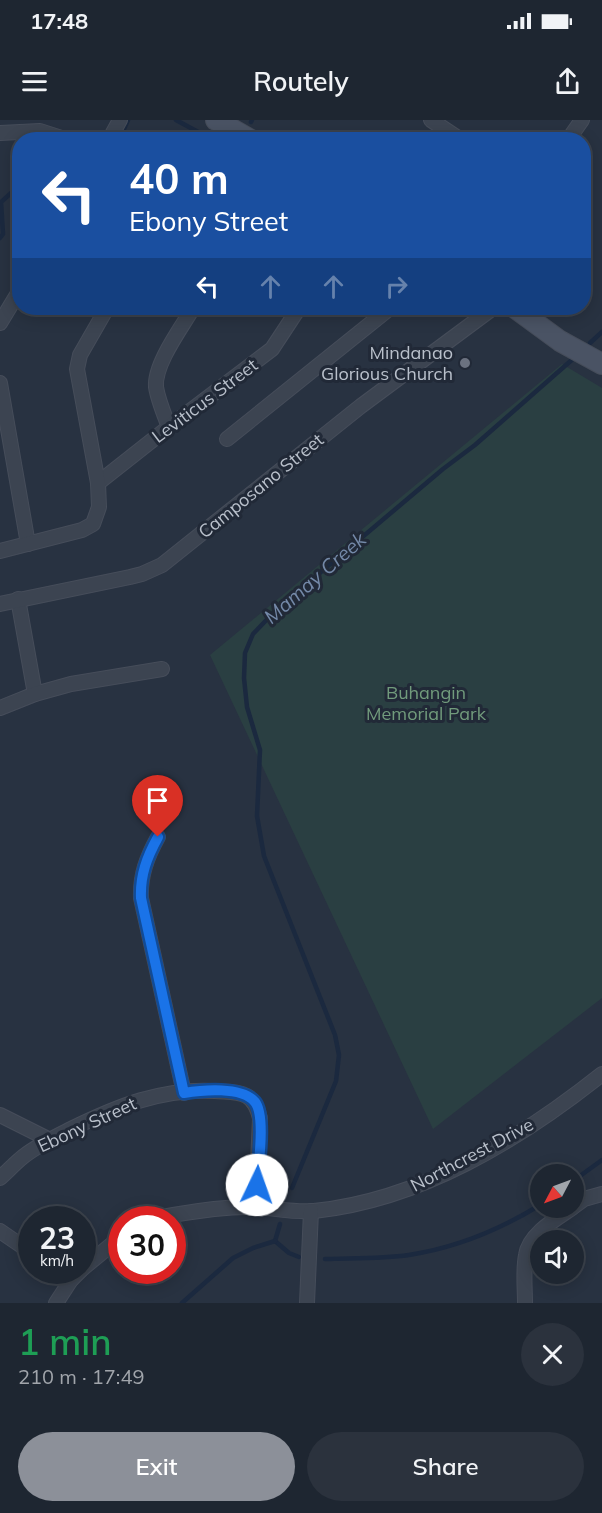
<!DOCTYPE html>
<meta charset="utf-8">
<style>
:root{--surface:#1e2631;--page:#2b323d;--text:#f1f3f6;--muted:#a1a5ab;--line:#3c434d;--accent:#8c9099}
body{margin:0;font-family:Mulish,sans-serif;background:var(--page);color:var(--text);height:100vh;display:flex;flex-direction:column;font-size:22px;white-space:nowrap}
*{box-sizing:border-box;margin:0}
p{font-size:20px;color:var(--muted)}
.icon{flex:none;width:33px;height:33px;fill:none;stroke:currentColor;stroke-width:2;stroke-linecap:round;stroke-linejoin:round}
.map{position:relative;height:1183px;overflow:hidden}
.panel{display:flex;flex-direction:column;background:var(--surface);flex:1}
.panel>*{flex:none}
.guide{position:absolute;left:12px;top:12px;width:579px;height:183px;border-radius:24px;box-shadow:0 3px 15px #0003,0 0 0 2px var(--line);background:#1a4fa0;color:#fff;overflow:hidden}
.needle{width:39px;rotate:229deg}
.controls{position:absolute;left:530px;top:1044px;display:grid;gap:12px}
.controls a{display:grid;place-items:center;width:54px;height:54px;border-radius:50%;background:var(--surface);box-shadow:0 3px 15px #0003,0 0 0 2px var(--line);font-size:30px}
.speed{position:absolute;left:18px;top:1086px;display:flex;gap:12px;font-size:30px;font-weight:700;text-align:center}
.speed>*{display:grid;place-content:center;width:78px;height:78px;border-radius:50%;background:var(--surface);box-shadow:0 3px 15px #0003,0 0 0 2px var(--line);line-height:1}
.speed small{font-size:15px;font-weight:400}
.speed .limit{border:9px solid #d22;background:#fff;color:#111}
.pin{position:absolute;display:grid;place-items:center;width:51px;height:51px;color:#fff;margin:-62px -26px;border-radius:50% 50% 50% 0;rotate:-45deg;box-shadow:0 0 6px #0007}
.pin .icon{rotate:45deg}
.me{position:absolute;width:66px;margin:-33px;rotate:3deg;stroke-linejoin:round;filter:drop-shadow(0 0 4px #0008)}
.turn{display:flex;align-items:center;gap:21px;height:126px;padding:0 18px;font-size:27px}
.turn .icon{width:78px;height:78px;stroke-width:2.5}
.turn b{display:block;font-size:42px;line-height:51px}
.lanes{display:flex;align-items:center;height:57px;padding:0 18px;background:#0003;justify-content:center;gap:30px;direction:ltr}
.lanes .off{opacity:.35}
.round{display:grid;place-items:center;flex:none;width:63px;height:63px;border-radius:32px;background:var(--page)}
.summary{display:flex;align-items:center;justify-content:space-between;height:102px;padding:0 18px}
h1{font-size:36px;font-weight:600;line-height:45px;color:#1e9e55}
.button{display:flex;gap:12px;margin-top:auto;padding:12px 18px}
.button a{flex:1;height:69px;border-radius:36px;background:var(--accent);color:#fff;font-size:24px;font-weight:600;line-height:69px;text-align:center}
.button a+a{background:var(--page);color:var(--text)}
.status{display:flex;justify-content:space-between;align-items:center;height:42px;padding:0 30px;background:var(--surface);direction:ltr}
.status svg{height:16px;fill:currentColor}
header{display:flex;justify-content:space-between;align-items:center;height:78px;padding:0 18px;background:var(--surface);font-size:27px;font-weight:600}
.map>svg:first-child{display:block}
.green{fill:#2a3f42}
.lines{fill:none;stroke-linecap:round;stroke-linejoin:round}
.stream{stroke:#1b293f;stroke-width:4.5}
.minor-casing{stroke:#464d5a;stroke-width:16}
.secondary-casing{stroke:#464d5a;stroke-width:22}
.minor{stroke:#3c4451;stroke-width:14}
.secondary{stroke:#4a5364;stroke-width:20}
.route-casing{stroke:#114b97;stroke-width:15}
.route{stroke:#1a73e8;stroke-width:10}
.worship-dot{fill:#6b7280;stroke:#212937;stroke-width:2}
.labels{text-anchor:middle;stroke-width:6;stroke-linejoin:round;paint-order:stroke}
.poi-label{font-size:18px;fill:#b9c0cb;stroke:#212937;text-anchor:end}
.street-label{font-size:18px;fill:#b9c0cb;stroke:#212937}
.park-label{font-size:18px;fill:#719b7c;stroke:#212937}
.water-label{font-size:20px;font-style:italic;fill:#7489a8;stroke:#212937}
</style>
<div class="status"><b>17:48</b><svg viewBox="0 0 49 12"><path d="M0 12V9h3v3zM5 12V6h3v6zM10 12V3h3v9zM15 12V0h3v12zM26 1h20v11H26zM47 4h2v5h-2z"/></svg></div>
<header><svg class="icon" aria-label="menu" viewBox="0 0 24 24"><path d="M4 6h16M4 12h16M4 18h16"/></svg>Routely<svg class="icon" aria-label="share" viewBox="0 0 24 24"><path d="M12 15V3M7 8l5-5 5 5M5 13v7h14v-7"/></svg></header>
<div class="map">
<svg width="602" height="1183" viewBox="0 0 602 1183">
<rect width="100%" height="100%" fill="#283241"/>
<path class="green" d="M 562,244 L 602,268 L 602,878 L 433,1009 L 210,535 Z"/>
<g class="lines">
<g class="stream">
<path d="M 176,0 L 213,20"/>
<path d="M 251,2 L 252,0"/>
<path d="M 119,20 L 128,0"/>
<path d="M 0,118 L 3,114 L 1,82 L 20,65"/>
<path d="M 590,223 L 602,212"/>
<path d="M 573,1061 L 602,1040"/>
<path d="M 292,1068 L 336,961 L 339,935 L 335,915 L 264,736 L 257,696 L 260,630 L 247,587 L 244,558 L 245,533 L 253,514 L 277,489 L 443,349 L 475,325 L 574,238"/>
<path d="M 275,1121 L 289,1133 L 299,1137"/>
<path d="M 275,1121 L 280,1104"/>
<path d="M 325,1139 C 353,1138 381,1139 409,1135 C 455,1128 501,1109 540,1085"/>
<path d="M 182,1183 L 233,1138 L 253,1128 L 275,1121"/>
</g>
<defs>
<g id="minor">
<path d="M 431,0 L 461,20"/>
<path d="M 0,13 L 40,11 L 68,20"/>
<path d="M 109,20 L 120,0"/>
<path d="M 568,20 L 582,0"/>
<path d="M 0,203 L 20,170"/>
<path d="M 0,263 L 28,424"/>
<path d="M 169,307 C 164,294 158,280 156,267 C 154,244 182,207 193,188"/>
<path d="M 227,319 L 390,188"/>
<path d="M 98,363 L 169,307 L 272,229 L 299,188"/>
<path d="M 0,431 L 82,410 L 93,404 L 99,387 L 98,363 L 77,249 L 80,235 L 107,188"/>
<path d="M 18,479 L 35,574"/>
<path d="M 0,484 L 130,457 L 142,454 L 162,445 L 361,286 L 493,188"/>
<path d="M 0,588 L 35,574 L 71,564 L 162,549"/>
<path d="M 158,717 C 147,737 140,755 141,778 L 184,973"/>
<path d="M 0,995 L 50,1020"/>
<path d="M 0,1058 C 8,1051 15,1043 24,1036 C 38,1025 55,1017 71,1009 C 118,986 162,968 215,971 C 240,973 253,970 260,998 L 256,1087"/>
<path d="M 573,1087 L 584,1079 L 602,1074"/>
<path d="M 152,1100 L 160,1097 C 192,1092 223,1086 255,1087 C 275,1088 295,1093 314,1091 C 421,1080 519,1020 602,954"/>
<path d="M 0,1111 L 32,1133"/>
<path d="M 82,1149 L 122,1116"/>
<path d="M 57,1150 L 71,1160"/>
<path d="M 56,1183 L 71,1160 L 81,1150"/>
<path d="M 307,1183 L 311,1091"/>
<path d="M 525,1183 C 525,1168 523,1150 526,1135 C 529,1114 556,1099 572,1088"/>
</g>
<g id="secondary">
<path d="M 216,0 L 251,20"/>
<path d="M 515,188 L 560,221 L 602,244"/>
</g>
</defs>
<use href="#minor" class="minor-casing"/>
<use href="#secondary" class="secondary-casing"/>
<use href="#minor" class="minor"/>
<use href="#secondary" class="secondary"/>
</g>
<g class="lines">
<defs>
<path id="route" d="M 158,717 C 147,737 140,755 141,778 L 184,973 C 202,970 242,966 255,982 C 266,996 258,1047 257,1065"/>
</defs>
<use href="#route" class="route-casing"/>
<use href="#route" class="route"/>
</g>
<circle class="worship-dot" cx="465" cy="243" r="6"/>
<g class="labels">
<g class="poi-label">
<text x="453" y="239">Mindanao<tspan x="453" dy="21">Glorious Church</tspan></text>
</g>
<g class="street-label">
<text transform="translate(205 281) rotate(-37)" y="6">Leviticus Street</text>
<text transform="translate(261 366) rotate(-39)" y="6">Camposano Street</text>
<text transform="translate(87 1005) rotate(-25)" y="6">Ebony Street</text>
<text transform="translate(472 1035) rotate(-28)" y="6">Northcrest Drive</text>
</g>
<g class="park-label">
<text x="426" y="579">Buhangin<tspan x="426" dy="21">Memorial Park</tspan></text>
</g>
<g class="water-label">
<text transform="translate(315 458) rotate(-41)" y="7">Mamay Creek</text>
</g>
</g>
</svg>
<div class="controls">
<a><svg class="needle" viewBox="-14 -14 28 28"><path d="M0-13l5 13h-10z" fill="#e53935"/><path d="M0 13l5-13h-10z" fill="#a1a5ab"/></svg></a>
<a><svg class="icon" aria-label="sound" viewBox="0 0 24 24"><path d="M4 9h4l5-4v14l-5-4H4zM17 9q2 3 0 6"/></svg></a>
</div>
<div class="speed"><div>23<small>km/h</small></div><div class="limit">30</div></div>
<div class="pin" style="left:158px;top:717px;background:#d93025"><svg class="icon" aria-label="arrive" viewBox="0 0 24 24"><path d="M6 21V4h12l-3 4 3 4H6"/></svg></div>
<svg class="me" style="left:257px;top:1065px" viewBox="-20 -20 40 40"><circle r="19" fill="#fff"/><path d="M0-13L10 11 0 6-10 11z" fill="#1a73e8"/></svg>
<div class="guide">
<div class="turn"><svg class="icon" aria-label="left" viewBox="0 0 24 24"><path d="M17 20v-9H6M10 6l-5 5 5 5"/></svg><div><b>40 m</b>Ebony Street</div></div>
<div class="lanes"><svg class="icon" aria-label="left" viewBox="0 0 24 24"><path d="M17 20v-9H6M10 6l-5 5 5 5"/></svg><svg class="icon off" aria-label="ahead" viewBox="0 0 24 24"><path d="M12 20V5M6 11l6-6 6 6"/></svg><svg class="icon off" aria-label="ahead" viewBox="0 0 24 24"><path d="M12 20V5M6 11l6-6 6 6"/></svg><svg class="icon off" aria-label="right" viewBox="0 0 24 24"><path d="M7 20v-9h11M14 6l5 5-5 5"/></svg></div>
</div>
</div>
<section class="panel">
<div class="summary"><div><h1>1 min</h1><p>210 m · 17:49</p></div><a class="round"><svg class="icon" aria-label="close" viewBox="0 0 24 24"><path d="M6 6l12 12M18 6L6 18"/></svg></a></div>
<div class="button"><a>Exit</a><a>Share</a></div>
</section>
